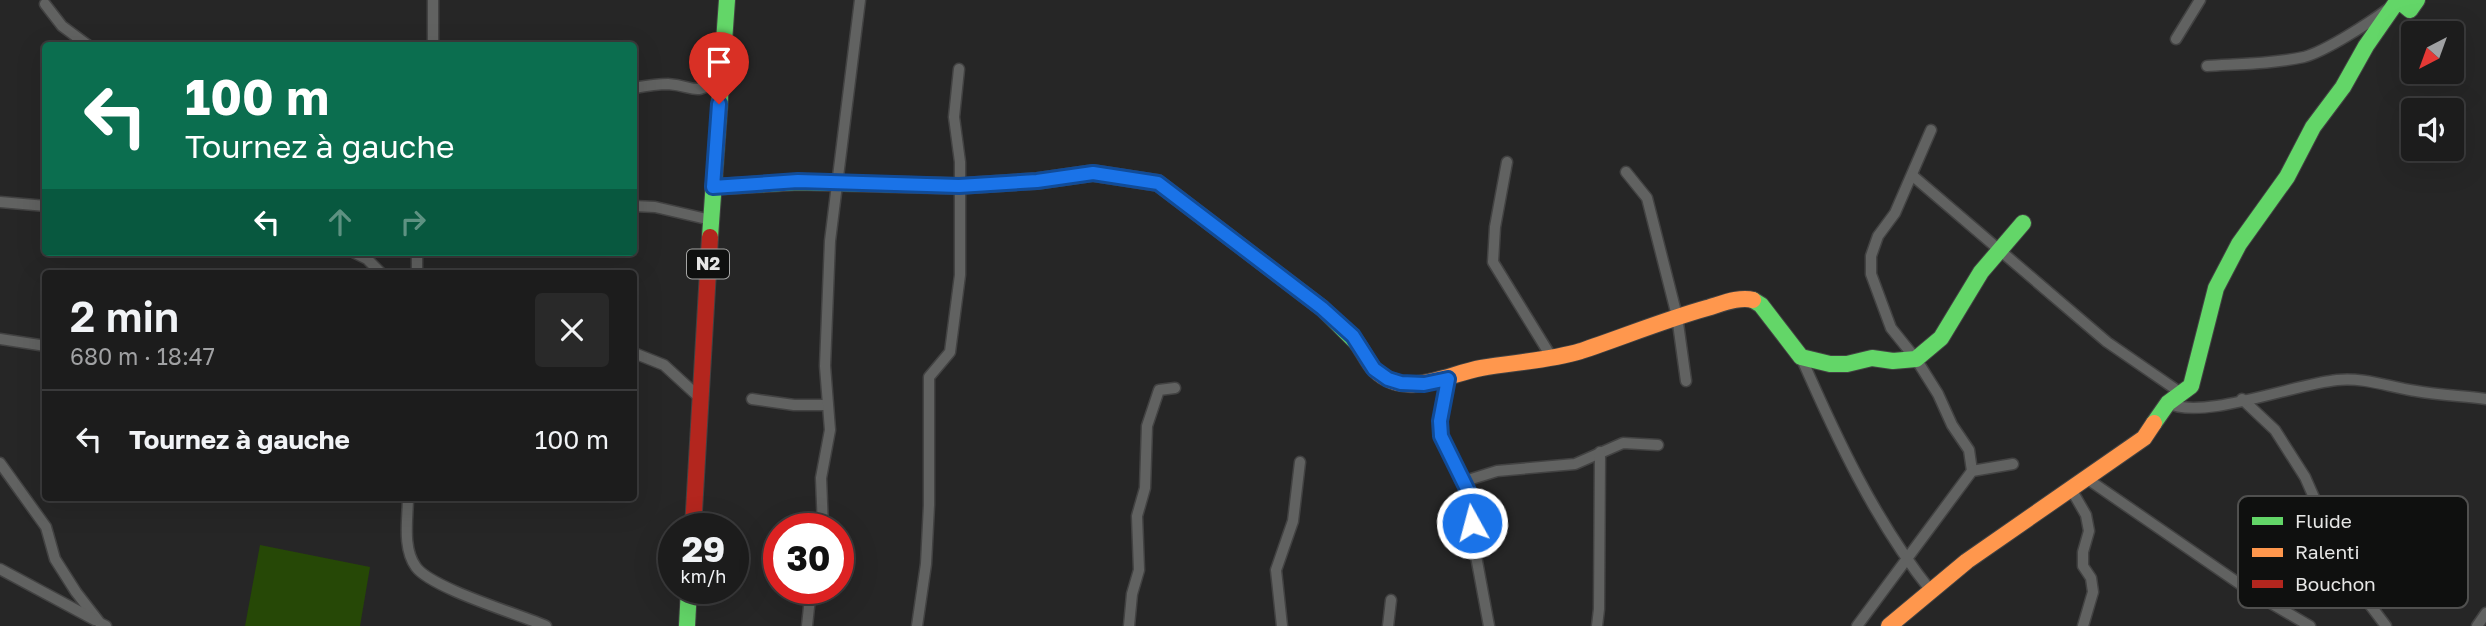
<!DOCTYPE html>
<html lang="fr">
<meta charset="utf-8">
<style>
:root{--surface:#1c1c1c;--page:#292929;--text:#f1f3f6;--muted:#a0a1a3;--line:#3a3a3b}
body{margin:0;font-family:"Golos Text",sans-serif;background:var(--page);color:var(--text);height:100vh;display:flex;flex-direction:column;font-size:26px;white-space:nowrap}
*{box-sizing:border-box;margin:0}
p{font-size:23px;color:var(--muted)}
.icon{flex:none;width:38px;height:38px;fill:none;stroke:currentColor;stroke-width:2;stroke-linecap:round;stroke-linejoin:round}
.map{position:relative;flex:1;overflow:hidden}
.panel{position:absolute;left:42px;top:270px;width:595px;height:231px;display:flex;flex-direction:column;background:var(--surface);border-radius:7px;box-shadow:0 7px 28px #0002,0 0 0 2px var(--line)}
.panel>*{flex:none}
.hud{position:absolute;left:42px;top:42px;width:595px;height:214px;border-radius:7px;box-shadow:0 7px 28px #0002,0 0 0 2px var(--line);background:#0b6e4f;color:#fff;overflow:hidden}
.needle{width:46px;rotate:221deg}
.controls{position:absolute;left:2401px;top:21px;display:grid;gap:14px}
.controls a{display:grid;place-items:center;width:63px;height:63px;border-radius:7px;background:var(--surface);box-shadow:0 7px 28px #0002,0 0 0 2px var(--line);font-size:35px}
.speed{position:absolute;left:658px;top:513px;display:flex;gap:14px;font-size:35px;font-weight:700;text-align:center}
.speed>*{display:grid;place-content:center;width:91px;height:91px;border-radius:50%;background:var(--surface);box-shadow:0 7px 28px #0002,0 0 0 2px var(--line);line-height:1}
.speed small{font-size:18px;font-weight:400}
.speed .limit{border:10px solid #d22;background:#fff;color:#111}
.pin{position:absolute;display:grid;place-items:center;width:60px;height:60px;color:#fff;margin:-72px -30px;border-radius:50% 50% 50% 0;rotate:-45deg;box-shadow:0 0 7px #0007}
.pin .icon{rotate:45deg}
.me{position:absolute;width:77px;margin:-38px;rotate:353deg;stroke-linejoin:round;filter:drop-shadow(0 0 5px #0008)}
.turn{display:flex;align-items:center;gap:24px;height:147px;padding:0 28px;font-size:32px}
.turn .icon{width:91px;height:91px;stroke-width:2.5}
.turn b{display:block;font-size:49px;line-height:60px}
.lanes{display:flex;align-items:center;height:66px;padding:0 28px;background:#0003;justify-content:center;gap:35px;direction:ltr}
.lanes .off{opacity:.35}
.round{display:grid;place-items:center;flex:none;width:74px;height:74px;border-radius:7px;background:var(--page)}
.headline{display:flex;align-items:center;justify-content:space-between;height:119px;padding:0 28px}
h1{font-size:42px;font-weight:600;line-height:52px}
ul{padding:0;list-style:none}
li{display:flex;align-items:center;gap:21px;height:98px;padding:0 28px;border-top:2px solid var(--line)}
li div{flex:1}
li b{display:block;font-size:26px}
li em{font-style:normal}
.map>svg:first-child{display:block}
.green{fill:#264806}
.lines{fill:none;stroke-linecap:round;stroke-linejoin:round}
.street-casing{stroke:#424242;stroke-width:13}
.fast-casing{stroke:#424242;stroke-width:18}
.slow-casing{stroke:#424242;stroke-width:18}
.jam-casing{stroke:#424242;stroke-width:18}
.street{stroke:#616261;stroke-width:10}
.fast{stroke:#63d668;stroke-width:16}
.slow{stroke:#ff974d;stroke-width:16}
.jam{stroke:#b3261e;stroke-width:16}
.route-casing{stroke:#114b97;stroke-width:18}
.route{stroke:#1a73e8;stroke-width:12}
.labels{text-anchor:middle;stroke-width:7;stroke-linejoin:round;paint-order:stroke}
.shield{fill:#0f100f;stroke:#a6a6a5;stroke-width:2}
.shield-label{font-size:18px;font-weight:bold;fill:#e6e6e5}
.key{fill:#0f100f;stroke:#50504f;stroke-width:2}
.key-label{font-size:19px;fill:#e6e6e5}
</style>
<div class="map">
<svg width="2486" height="626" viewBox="0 0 2486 626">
<rect width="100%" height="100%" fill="#262626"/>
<path class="green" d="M 260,545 L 370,567 L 360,626 L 245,626 Z"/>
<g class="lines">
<defs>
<g id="street">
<path d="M 45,4 L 62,26 L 89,46"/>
<path d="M 2176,39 L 2200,0"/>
<path d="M 433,46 L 433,0"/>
<path d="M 2207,66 C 2239,64 2272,64 2304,57 C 2326,51 2369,23 2388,9"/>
<path d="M 634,88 C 645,86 656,84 668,84 C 697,86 693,98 721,77"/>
<path d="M 1931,130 L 1895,213 L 1878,236 L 1871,256 L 1871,274 L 1891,328 L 1916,359 L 1938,394 L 1952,425 L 1969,450 L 1972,471"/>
<path d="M 1507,162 L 1495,227 L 1493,262 L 1552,358"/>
<path d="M 1626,172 L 1647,198 L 1677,316 L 1686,381"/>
<path d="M 1913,176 L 2107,342 L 2181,393"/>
<path d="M 0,202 L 46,206"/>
<path d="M 634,206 L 655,207 L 711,220"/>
<path d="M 353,252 L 367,259 L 381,273"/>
<path d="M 417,273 L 417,252"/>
<path d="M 0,339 L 46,346"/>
<path d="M 634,353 L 664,365 L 700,398"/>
<path d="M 1801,357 C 1837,439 1875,521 1931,591"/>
<path d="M 1448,379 L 1440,421 L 1441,436 L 1472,499 L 1476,556 L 1489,626"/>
<path d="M 752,399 L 794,405 L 826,405"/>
<path d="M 2242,399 L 2275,430 L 2305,477 L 2349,577 L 2386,626"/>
<path d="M 2168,403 C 2201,421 2295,384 2337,380 C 2364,377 2389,387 2416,391 C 2439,395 2463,396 2486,399"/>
<path d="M 0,463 L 46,527 L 55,559 L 76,592 L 100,623 L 106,626"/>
<path d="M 2086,478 L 2250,591 L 2310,626"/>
<path d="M 1465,481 L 1497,471 L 1575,464 L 1623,443 L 1658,445"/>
<path d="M 2071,489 L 2086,515 L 2089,531 L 2083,552 L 2083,566 L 2091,578 L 2093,592 L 2083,626"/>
<path d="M 408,497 C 408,518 402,548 416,567 C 431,588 518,614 546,626"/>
<path d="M 823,528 L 821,478 L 830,430 L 825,366 L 830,241 L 860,0"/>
<path d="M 0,569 L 95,620"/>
<path d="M 807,626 L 811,588"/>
<path d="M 917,626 L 926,564 L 929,505 L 929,377 L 950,352 L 960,275 L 960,162 L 954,117 L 959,69"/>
<path d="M 1129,626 L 1132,594 L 1139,570 L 1137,516 L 1145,488 L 1147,426 L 1159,390 L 1175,388"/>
<path d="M 1282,626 L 1276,570 L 1293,521 L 1300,462"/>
<path d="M 1388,626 L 1391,600"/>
<path d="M 1597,626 L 1599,609 L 1600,452"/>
<path d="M 1857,626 L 1972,471 L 2013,464"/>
<path d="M 2477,626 L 2486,613"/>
</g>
<g id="fast">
<path d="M 713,187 L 798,182 L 959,186 L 1037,181 L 1093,173 L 1158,183 L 1322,308 L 1357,343"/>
<path d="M 710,237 L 727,0"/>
<path d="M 1753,300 L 1761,305 L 1801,357 L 1830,364 L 1847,364 L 1872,358 L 1893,361 L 1916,359 L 1941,338 L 1981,272 L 2023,223"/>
<path d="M 2154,423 L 2168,403 L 2191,386 L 2216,288 L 2239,244 L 2287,177 L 2313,127 L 2343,87 L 2366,46 L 2398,0 L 2410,10 L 2417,0"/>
<path d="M 687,626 L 689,588"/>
</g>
<g id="slow">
<path d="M 1357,343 C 1363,351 1368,363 1375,370 C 1406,400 1447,374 1481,368 C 1514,362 1548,361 1581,351 C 1623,337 1664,320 1707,308 C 1721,304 1740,296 1753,300"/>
<path d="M 1889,626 L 1967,561 L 2144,438 L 2154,423"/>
</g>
<path id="jam" d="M 693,528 L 710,237"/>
</defs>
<use href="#street" class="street-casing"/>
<use href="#fast" class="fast-casing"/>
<use href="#slow" class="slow-casing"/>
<use href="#jam" class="jam-casing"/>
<use href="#street" class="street"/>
<use href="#fast" class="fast"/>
<use href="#slow" class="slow"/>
<use href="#jam" class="jam"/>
</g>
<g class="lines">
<defs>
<path id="route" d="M 719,104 L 713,187 L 798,181 L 959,186 L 1037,181 L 1093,173 L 1158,183 L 1322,308 L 1353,336 L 1374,369 L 1388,379 L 1401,383 L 1424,384 L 1448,379 L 1440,421 L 1441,436 L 1472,499 L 1472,523"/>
</defs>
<use href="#route" class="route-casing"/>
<use href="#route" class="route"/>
</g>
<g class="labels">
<rect class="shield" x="687" y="249.5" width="42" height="29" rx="5"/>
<g class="shield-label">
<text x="708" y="270">N2</text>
</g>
</g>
<rect x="2238" y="496" width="230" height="112" rx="10" class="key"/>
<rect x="2252" y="517" width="31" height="8" fill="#63d668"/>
<rect x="2252" y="548" width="31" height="9" fill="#ff974d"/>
<rect x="2252" y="580" width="31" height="8" fill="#b3261e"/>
<g class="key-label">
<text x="2295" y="528">Fluide</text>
<text x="2295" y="559">Ralenti</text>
<text x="2295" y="591">Bouchon</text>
</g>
</svg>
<div class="controls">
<a><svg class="needle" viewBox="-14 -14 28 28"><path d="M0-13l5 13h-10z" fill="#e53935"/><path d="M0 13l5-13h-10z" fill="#a0a1a3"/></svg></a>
<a><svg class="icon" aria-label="sound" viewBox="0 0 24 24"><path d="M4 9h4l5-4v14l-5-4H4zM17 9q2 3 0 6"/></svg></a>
</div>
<div class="speed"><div>29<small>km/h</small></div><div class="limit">30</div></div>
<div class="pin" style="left:719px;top:104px;background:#d93025"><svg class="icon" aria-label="arrive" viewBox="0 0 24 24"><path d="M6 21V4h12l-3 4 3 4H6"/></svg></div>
<svg class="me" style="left:1472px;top:523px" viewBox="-20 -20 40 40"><circle r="17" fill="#1a73e8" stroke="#fff" stroke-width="3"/><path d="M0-11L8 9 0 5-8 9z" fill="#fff"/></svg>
<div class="hud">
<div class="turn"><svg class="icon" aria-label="left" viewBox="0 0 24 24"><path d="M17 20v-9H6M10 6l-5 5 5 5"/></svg><div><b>100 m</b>Tournez à gauche</div></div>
<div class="lanes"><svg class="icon" aria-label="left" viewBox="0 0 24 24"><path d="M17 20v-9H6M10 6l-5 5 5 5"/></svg><svg class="icon off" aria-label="ahead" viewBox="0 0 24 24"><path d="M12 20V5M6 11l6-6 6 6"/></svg><svg class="icon off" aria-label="right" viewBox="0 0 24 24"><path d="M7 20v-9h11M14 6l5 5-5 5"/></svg></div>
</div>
<section class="panel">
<div class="headline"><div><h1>2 min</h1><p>680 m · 18:47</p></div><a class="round"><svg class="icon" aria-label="close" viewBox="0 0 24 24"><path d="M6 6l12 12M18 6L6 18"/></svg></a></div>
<ul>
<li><svg class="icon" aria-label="left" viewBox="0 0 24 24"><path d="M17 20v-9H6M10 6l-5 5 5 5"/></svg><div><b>Tournez à gauche</b></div><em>100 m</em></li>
</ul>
</section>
</div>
